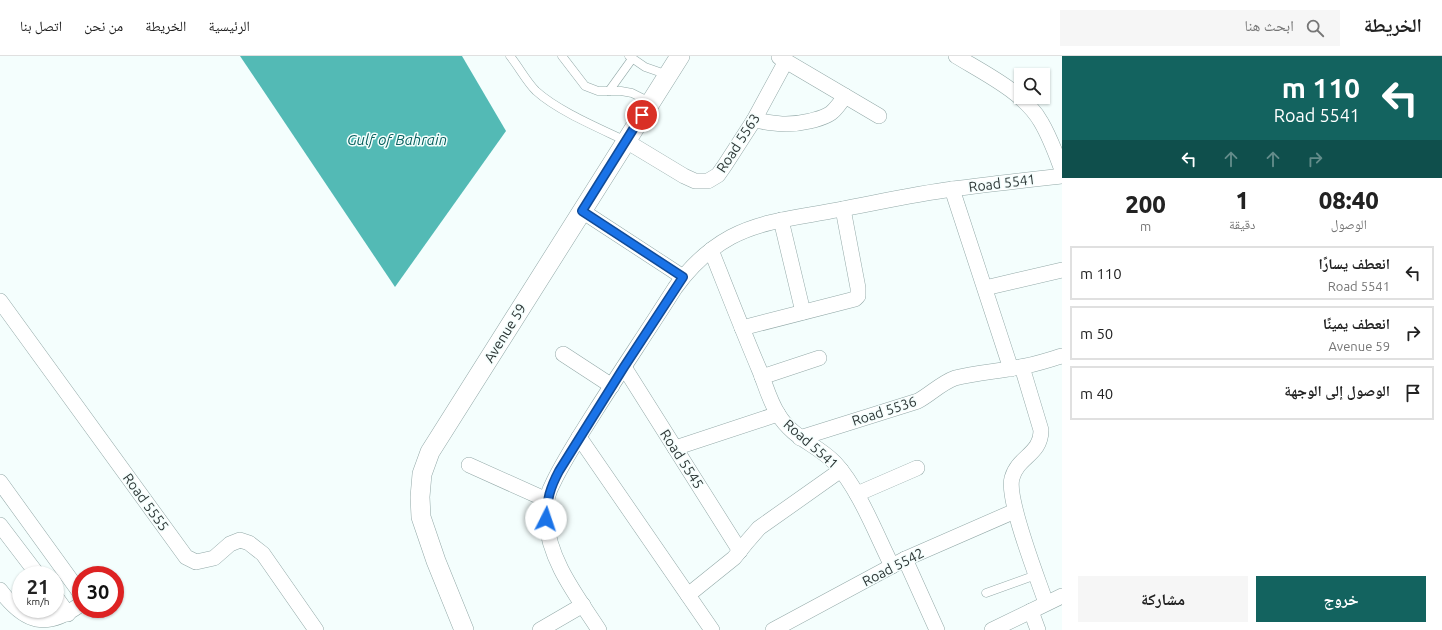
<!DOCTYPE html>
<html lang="ar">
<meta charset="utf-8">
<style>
:root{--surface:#fff;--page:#f6f6f6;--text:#222;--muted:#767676;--line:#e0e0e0;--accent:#13635f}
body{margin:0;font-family:Ubuntu,"Noto Naskh Arabic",sans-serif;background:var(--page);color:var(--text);direction:rtl;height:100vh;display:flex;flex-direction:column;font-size:15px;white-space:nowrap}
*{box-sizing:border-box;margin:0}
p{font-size:13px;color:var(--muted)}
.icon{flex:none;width:22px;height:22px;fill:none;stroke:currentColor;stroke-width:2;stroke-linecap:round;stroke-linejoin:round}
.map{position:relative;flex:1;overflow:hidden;direction:ltr}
.details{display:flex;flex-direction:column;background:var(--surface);width:380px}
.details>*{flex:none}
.top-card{background:#13635f;color:#fff;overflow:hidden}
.tools{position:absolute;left:1014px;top:12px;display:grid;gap:8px}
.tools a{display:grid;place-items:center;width:36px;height:36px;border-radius:0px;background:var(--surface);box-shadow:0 1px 3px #0004;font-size:20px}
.speed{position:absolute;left:12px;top:510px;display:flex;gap:8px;font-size:20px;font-weight:700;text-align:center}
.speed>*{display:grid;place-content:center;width:52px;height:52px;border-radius:50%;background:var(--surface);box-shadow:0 1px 3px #0004;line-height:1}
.speed small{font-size:10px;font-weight:400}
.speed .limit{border:6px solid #d22;background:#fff;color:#111}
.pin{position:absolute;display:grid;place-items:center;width:34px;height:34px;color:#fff;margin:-17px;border:2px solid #fff;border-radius:50%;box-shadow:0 1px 4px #0007}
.me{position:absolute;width:44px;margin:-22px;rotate:4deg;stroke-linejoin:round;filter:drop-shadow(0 0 3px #0008)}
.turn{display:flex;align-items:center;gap:14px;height:84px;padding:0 16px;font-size:18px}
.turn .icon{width:52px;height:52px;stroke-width:2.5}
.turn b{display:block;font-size:28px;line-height:34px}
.lanes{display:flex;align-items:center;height:38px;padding:0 16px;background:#0003;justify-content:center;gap:20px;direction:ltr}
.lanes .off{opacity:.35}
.eta{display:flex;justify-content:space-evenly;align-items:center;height:68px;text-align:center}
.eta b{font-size:24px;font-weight:800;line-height:28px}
.primary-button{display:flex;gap:8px;margin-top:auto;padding:8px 16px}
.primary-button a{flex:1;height:46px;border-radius:0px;background:var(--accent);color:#fff;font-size:16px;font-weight:800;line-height:46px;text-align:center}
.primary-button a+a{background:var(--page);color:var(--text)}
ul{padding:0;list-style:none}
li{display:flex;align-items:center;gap:12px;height:54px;margin:0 8px 6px;padding:0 8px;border:2px solid var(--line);border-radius:0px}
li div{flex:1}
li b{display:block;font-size:15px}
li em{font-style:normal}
header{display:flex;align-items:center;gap:24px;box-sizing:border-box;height:56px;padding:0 20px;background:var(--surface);border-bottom:1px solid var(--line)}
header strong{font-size:19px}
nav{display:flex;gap:22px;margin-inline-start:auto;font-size:14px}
.search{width:280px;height:36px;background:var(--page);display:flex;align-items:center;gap:10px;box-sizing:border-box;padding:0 14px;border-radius:0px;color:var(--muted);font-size:15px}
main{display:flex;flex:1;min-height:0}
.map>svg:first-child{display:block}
.water{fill:#53bab5}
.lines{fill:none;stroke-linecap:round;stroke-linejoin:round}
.service-casing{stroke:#93a9a8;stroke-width:9}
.minor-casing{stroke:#93a9a8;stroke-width:16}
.tertiary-casing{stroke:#93a9a8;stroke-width:20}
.service{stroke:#fff;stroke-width:8}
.minor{stroke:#fff;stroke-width:15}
.tertiary{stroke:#fff;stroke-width:19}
.route-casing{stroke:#114b97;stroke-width:10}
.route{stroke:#1a73e8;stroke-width:7}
.labels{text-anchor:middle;stroke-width:3;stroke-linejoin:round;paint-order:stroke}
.street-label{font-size:14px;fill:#2c3534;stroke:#f4fefd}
.water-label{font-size:15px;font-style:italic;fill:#08625f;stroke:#f4fefd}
</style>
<header>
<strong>الخريطة</strong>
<div class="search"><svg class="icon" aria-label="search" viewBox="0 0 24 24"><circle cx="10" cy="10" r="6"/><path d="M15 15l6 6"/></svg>ابحث هنا</div>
<nav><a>الرئيسية</a><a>الخريطة</a><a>من نحن</a><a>اتصل بنا</a></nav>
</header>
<main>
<section class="details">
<div class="top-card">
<div class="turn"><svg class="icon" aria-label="left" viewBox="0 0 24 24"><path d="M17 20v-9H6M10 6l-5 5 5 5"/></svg><div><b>110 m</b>Road 5541</div></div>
<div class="lanes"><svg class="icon" aria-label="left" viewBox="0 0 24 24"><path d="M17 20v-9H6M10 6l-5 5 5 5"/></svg><svg class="icon off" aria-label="ahead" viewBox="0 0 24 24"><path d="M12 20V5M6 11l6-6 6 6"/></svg><svg class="icon off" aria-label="ahead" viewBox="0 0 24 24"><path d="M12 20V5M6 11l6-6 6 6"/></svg><svg class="icon off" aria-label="right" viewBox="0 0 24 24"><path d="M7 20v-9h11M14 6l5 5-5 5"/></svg></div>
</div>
<div class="eta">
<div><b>08:40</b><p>الوصول</p></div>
<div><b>1</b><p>دقيقة</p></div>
<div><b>200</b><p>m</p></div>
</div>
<ul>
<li><svg class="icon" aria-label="left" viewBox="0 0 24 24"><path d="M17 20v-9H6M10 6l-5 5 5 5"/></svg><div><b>انعطف يسارًا</b><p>Road 5541</p></div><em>110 m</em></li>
<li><svg class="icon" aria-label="right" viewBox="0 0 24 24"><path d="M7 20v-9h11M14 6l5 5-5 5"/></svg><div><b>انعطف يمينًا</b><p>Avenue 59</p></div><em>50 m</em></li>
<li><svg class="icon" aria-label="arrive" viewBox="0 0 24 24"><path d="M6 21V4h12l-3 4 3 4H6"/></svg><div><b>الوصول إلى الوجهة</b></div><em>40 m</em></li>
</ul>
<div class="primary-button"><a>خروج</a><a>مشاركة</a></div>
</section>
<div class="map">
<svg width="1062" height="574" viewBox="0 0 1062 574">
<rect width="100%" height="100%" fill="#f4fefd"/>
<path class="water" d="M 240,0 L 462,0 L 506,75 L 395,231 Z"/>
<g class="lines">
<defs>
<g id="service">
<path d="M 510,0 C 519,11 526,25 536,35 C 558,55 599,72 626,85"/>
<path d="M 562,0 L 585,30 L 598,35 L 621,35 L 632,37 L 650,46"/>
<path d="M 629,0 L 645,11 L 668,19"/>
<path d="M 609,35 L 632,3"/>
<path d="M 986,537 L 1036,519"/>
</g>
<g id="minor">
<path d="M 956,0 C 984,17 1025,37 1041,66 C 1050,81 1056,98 1062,114"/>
<path d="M 779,1 L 879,60"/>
<path d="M 754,64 C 775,68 789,70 810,65 C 817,63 824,62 831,57 C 836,53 841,46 845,40"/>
<path d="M 626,85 L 684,120 L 695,125 L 708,125 L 718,119 L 725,109 L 754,64 L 786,5"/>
<path d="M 952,133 L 1011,313"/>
<path d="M 582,155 L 683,221"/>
<path d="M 781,164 L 803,256"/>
<path d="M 711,194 C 727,234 742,273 759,313 C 765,327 769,344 778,358 C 793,383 817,388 835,407 C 859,433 876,478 892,510"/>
<path d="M 985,232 L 1062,214"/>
<path d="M 0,245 L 186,501 L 196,506 L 214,502 L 230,488 L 240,484 L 249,487 L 263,498 L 316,574"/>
<path d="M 742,272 L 855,243 L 858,240 L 858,232 L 843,153"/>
<path d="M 563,298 L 612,330"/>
<path d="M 624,311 L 740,495"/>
<path d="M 1022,311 L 1041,374 C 1041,399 1018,400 1012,422 C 1006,443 1038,523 1046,547"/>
<path d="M 762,321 L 819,302"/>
<path d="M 579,381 L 712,574"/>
<path d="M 800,382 L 918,345 C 931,338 941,327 955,322 C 975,317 1000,315 1020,311 C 1034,309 1048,304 1062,300"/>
<path d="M 675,392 L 778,358"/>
<path d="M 469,409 L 547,444"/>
<path d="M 0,426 L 81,538"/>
<path d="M 857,438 L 917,412"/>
<path d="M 0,469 L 38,519"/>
<path d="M 905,503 L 937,574"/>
<path d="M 0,534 C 25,567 46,574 81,548"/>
<path d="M 688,539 L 734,502 L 746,487 L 759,472 L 841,414"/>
<path d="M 55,540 L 68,558"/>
<path d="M 1031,555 L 1038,574"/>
<path d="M 540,574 L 583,549"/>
<path d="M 599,574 C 577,540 549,505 546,463 C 545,451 547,438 553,427 C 565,402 581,378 596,354 C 622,313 649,273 675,232 C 690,211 709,193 731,181 C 763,164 801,161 837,154 C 875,147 914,138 953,133 C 989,128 1026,124 1062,120"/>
<path d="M 773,574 L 905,503 L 1015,455"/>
<path d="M 992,574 L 1062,540"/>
</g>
<path id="tertiary" d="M 464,574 L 436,505 L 421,461 L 420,441 L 422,418 L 430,396 L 680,0"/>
</defs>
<use href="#service" class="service-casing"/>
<use href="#minor" class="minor-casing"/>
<use href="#tertiary" class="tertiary-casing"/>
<use href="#service" class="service"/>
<use href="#minor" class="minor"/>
<use href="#tertiary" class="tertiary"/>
</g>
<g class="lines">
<defs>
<path id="route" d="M 546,463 C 547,443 550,432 559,415 L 624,311 L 683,221 L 582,155 L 642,59"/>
</defs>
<use href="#route" class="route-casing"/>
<use href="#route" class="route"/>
</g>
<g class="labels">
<g class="street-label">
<text transform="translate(738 87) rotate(-57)" y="5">Road 5563</text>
<text transform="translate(1002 127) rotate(-7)" y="5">Road 5541</text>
<text transform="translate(505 277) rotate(-58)" y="5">Avenue 59</text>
<text transform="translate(884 355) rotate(-18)" y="5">Road 5536</text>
<text transform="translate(811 388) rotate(41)" y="5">Road 5541</text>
<text transform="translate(682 403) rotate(57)" y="5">Road 5545</text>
<text transform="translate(146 446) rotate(54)" y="5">Road 5555</text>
<text transform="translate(893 511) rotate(-27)" y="5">Road 5542</text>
</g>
<g class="water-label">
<text x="397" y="89">Gulf of Bahrain</text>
</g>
</g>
</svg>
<div class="tools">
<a><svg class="icon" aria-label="search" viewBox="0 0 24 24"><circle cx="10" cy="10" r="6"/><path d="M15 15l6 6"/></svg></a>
</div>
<div class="speed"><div>21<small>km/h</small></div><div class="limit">30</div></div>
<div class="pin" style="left:642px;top:59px;background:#d93025"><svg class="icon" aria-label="arrive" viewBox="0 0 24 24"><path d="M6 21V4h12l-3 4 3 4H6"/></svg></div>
<svg class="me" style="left:546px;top:463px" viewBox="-20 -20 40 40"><circle r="19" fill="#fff"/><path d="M0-13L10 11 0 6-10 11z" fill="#1a73e8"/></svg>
</div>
</main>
